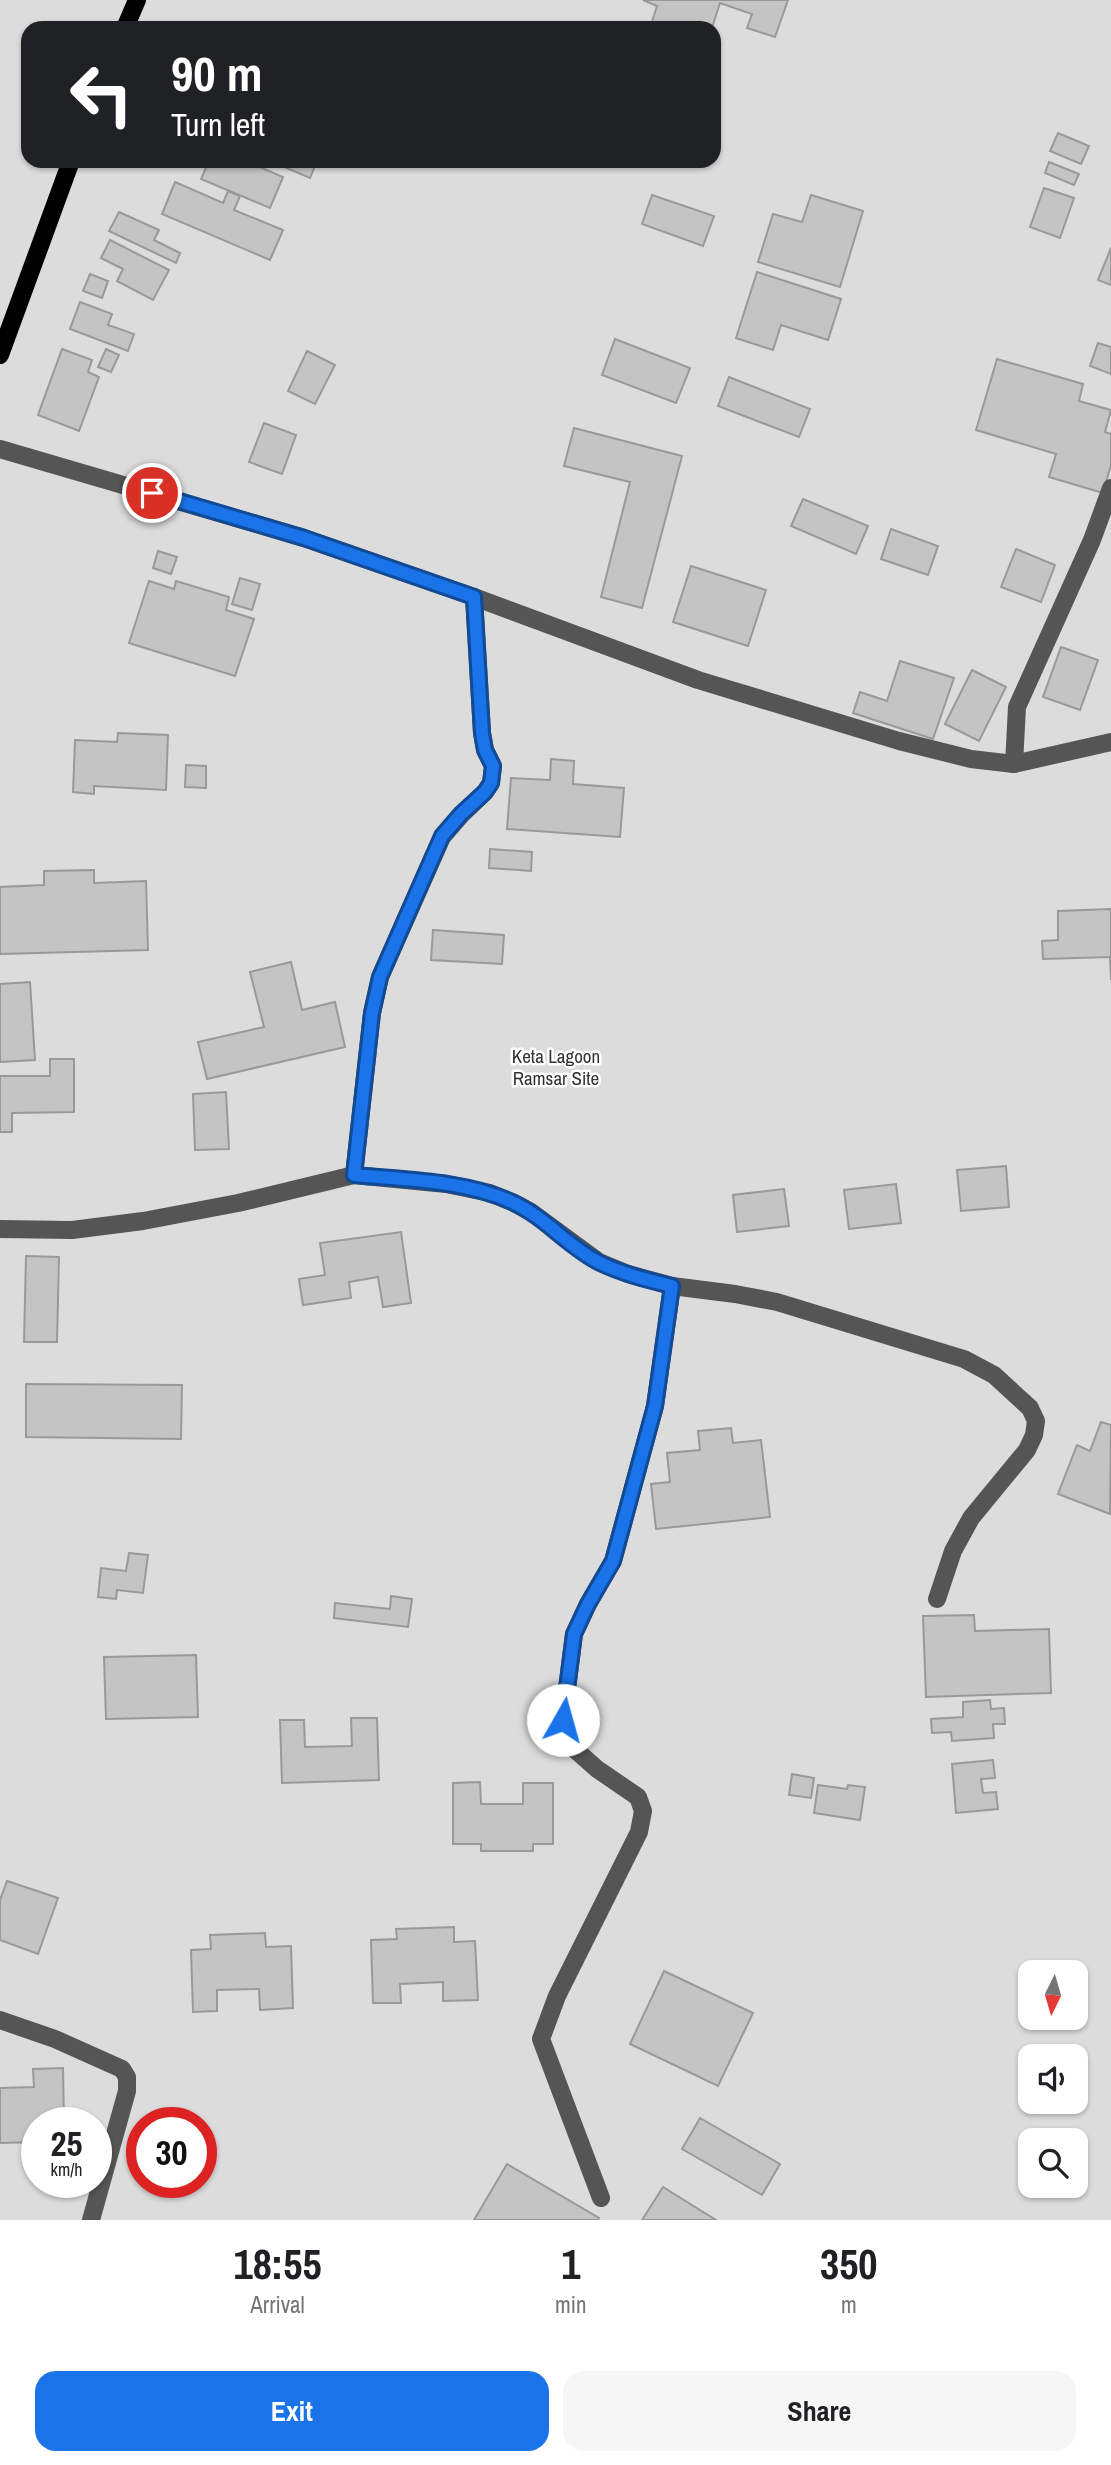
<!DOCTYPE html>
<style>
:root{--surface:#fff;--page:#f6f6f6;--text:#202124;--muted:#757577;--accent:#1a73e8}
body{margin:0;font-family:"Archivo Narrow",sans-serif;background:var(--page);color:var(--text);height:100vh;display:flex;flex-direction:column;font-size:26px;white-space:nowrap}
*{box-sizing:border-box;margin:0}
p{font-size:23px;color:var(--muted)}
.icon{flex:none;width:38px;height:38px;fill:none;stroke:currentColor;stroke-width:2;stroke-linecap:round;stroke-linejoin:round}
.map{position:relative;height:2220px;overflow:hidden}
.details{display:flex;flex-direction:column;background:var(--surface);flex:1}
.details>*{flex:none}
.banner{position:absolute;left:21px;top:21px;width:700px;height:147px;border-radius:21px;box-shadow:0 2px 5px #0004;background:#202124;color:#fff;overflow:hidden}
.needle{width:46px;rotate:185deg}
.buttons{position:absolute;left:1018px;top:1960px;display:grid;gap:14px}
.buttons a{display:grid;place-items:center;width:70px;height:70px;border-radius:14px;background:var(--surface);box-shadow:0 2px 5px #0004;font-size:35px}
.speed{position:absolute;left:21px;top:2107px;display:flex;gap:14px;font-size:35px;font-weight:700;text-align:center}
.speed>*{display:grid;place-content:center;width:91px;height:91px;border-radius:50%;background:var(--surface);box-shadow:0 2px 5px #0004;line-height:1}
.speed small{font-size:18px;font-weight:400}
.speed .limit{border:10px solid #d22;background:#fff;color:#111}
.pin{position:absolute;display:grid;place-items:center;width:60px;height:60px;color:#fff;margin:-30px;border:4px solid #fff;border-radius:50%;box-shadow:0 2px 7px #0007}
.me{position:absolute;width:77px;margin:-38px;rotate:7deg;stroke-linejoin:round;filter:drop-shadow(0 0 5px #0008)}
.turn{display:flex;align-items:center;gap:24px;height:147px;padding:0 35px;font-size:32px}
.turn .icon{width:91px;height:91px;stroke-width:2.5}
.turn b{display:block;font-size:49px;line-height:60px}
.eta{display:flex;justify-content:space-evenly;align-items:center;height:119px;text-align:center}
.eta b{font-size:42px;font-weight:700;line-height:49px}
.button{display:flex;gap:14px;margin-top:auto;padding:14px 35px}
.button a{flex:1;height:80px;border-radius:21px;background:var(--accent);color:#fff;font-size:28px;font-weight:700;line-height:80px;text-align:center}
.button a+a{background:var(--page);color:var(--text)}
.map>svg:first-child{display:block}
.green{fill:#dcdcdc;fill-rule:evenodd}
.building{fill:#c4c4c4;stroke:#999;stroke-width:2}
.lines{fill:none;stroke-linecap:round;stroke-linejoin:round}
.major-casing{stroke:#dbdbdb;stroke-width:20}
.minor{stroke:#555;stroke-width:18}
.major{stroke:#000;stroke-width:18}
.route-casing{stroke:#114b97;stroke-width:18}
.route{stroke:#1a73e8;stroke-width:12}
.labels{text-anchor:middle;stroke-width:5;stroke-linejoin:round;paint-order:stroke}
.park-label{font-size:19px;fill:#333;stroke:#fff}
</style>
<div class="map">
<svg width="1111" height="2220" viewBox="0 0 1111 2220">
<rect width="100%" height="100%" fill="#fff"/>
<path class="green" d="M 0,0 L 1111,0 L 1111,2220 L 0,2220 ZM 28,28 L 714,28 L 714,161 L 28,161 ZM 1031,1972 L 1076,1972 L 1076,2018 L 1031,2018 ZM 1031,2056 L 1076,2056 L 1076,2102 L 1031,2102 ZM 37,2123 L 96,2123 L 96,2182 L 37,2182 ZM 142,2123 L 201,2123 L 201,2182 L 142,2182 ZM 1031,2140 L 1076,2140 L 1076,2186 L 1031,2186 Z"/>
<g class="building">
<path d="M 643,0 L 788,0 L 775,37 L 747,28 L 752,14 L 720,3 L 712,28 L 650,28 L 657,6 Z"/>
<path d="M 1058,133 L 1089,146 L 1081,164 L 1050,151 Z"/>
<path d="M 209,161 L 259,161 L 257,166 L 283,177 L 270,208 L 201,179 Z"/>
<path d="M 270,161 L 317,161 L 310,178 Z"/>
<path d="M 1049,162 L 1079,174 L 1074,185 L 1045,173 Z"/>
<path d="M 175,182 L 223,203 L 228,191 L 240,196 L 234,210 L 283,230 L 270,260 L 162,214 Z"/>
<path d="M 1044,188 L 1074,198 L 1060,238 L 1030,227 Z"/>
<path d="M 652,195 L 714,216 L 703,246 L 642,224 Z"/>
<path d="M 811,195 L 863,211 L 840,287 L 758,262 L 773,214 L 802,222 Z"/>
<path d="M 119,212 L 159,230 L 154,240 L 180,253 L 176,263 L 109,231 Z"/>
<path d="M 110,240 L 169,270 L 153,300 L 117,281 L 123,269 L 101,258 Z"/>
<path d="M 1111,248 L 1111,285 L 1098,280 Z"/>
<path d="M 757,272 L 841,299 L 828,340 L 781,325 L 773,350 L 736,338 Z"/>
<path d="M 90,274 L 108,281 L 102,298 L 83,291 Z"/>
<path d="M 80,302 L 112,314 L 108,325 L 134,334 L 128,351 L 70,329 Z"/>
<path d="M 615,339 L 690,368 L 676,403 L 602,375 Z"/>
<path d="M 1098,343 L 1111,347 L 1111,374 L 1090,366 Z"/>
<path d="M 62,349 L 92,360 L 88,372 L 99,377 L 79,431 L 38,415 Z"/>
<path d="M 106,349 L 119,355 L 111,372 L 98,367 Z"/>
<path d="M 307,351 L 335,365 L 315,404 L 288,391 Z"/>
<path d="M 997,359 L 1083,384 L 1079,401 L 1111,410 L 1105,432 L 1111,434 L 1111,465 L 1103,493 L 1049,477 L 1056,454 L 976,430 Z"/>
<path d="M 729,377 L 810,409 L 799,437 L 718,406 Z"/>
<path d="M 264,423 L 296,435 L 282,474 L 249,462 Z"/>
<path d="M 574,428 L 682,456 L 642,608 L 601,597 L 630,482 L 564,466 Z"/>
<path d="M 803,499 L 868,526 L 856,554 L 791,526 Z"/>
<path d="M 891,529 L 938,546 L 928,575 L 881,559 Z"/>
<path d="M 1016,549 L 1055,565 L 1041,602 L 1001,587 Z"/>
<path d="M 158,551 L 177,557 L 171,574 L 153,568 Z"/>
<path d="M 691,566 L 766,590 L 748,646 L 673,622 Z"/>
<path d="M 240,578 L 260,584 L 252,610 L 232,604 Z"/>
<path d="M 149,581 L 174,589 L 176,581 L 229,597 L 226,610 L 254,619 L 235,676 L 129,643 Z"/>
<path d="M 1061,647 L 1098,660 L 1080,710 L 1043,697 Z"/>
<path d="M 900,661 L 954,678 L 933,739 L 853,713 L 860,692 L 887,701 Z"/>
<path d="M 972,670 L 1006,687 L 979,741 L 945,724 Z"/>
<path d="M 118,733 L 168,735 L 166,790 L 94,786 L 94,794 L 73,792 L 75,740 L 117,742 Z"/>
<path d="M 551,759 L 574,761 L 573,784 L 624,788 L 620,837 L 507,829 L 511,778 L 550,780 Z"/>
<path d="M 186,765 L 206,766 L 206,788 L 185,787 Z"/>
<path d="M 490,849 L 532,852 L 531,871 L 489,868 Z"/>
<path d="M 94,870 L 94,883 L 146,881 L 148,950 L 0,954 L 0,887 L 44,885 L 44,871 Z"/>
<path d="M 1111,909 L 1111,980 L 1110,957 L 1043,959 L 1042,941 L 1058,940 L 1058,911 Z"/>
<path d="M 433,930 L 504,935 L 502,964 L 431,960 Z"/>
<path d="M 291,962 L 302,1010 L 335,1002 L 345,1047 L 207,1079 L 198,1042 L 264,1027 L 250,972 Z"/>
<path d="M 30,982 L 35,1060 L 0,1062 L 0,984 Z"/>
<path d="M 50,1059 L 74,1059 L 74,1112 L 12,1113 L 12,1132 L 0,1132 L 0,1076 L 50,1076 Z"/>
<path d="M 226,1092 L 229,1149 L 195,1150 L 193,1094 Z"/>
<path d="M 1006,1166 L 1009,1207 L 961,1211 L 957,1170 Z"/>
<path d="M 896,1184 L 901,1223 L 849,1229 L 844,1190 Z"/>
<path d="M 784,1189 L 789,1226 L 737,1232 L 733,1195 Z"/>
<path d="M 401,1232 L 411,1303 L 383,1307 L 378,1277 L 349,1282 L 351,1298 L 303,1305 L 299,1279 L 325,1275 L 320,1243 Z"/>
<path d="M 26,1256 L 59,1257 L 57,1342 L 24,1342 Z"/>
<path d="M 26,1384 L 182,1385 L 181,1439 L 26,1437 Z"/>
<path d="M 1101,1422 L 1111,1425 L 1110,1514 L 1058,1494 L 1077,1445 L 1090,1451 Z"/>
<path d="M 731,1428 L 733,1443 L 761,1440 L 770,1517 L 656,1529 L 651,1484 L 670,1482 L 667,1453 L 700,1450 L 698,1431 Z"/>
<path d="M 129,1553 L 148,1555 L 143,1593 L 117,1590 L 116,1599 L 98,1597 L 101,1568 L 126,1571 Z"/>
<path d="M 391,1596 L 412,1599 L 408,1627 L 334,1618 L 335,1603 L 390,1609 Z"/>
<path d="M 974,1615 L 975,1631 L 1049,1629 L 1051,1693 L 926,1697 L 923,1616 Z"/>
<path d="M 196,1655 L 198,1717 L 106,1719 L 104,1657 Z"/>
<path d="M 990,1700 L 991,1709 L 1004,1708 L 1005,1724 L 993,1724 L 994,1738 L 952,1741 L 951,1732 L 932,1733 L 931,1719 L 963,1717 L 963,1702 Z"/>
<path d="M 351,1718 L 377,1718 L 379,1780 L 282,1783 L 280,1720 L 304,1720 L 305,1747 L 352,1746 Z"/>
<path d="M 993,1760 L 995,1778 L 981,1779 L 983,1793 L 996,1792 L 998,1809 L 956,1813 L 952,1764 Z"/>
<path d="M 792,1774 L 814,1778 L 811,1798 L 789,1795 Z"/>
<path d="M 480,1782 L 481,1804 L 523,1804 L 523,1783 L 553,1783 L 553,1844 L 533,1844 L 533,1851 L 481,1851 L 481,1844 L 453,1844 L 453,1783 Z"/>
<path d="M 818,1785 L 847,1789 L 848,1785 L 865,1787 L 860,1820 L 814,1813 Z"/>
<path d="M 7,1881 L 58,1898 L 38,1954 L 0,1940 L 0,1900 Z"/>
<path d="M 454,1927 L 454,1942 L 475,1941 L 478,2000 L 443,2001 L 443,1982 L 400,1984 L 401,2003 L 373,2003 L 371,1940 L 397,1939 L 396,1929 Z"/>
<path d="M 265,1933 L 266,1947 L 291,1946 L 293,2008 L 260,2010 L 259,1989 L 217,1990 L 217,2011 L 193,2012 L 191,1950 L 211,1949 L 210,1935 Z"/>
<path d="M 664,1971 L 753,2013 L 718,2086 L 630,2044 Z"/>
<path d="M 63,2068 L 64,2123 L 37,2123 L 37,2142 L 0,2143 L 0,2088 L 34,2087 L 33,2069 Z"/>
<path d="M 700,2118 L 780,2164 L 762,2195 L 682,2149 Z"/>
<path d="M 507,2164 L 599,2218 L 598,2220 L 474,2220 Z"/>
<path d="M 663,2187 L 716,2220 L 642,2220 Z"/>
</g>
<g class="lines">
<defs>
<g id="major">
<path d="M 125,28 L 137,0"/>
<path d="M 0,355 L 71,161"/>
</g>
</defs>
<use href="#major" class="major-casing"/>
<g class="minor">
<path d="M 0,449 L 304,538 L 474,597 L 698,680 L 899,741 L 971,759 L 1014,764 L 1111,742"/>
<path d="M 1014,764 L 1017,707 L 1092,540 L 1111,488"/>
<path d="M 354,1175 L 372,1013 L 380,977 L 442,837 L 461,815 L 485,792 L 491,783 L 493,766 L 485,750 L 482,733 L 474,597"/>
<path d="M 0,1229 L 72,1230 L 143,1221 L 238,1203 L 354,1175 L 446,1184 L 490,1193 L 512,1202 L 531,1212 L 599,1262 L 628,1274 L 672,1286 L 735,1294 L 777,1302 L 964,1359 L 994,1375 L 1030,1408 L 1036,1421 L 1034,1435 L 1027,1450 L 971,1518 L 953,1551 L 937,1599"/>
<path d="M 0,2020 L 55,2039 L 122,2069 L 127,2077 L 127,2091 L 91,2220"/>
<path d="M 601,2198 L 541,2039 L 557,1996 L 639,1832 L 643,1811 L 638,1797 L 597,1769 L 570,1745 L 563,1720 L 574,1634 L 588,1604 L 613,1561 L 655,1406 L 672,1286"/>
</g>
<use href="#major" class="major"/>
</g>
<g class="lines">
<defs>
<path id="route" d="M 152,493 L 304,538 L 474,597 L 482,733 L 485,750 L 493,766 L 491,783 L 485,792 L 461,814 L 442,836 L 380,977 L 372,1013 L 354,1175 C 406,1180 464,1180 512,1202 C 545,1217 568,1247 600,1263 C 623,1274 648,1280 672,1286 L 655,1406 L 613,1561 L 588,1604 L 574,1634 L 563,1720"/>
</defs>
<use href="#route" class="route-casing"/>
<use href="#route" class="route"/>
</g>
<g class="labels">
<g class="park-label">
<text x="556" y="1063">Keta Lagoon<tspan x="556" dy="22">Ramsar Site</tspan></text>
</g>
</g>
</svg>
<div class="buttons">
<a><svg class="needle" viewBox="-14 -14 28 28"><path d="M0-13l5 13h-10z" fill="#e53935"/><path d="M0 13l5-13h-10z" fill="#757577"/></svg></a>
<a><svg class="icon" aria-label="sound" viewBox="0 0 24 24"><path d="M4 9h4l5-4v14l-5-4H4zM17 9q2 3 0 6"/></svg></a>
<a><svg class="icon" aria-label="search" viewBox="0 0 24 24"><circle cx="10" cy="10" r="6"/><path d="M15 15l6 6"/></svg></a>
</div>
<div class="speed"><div>25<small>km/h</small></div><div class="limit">30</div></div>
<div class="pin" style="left:152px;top:493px;background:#d93025"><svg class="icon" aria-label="arrive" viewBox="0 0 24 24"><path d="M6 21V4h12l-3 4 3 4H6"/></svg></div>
<svg class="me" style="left:563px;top:1720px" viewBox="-20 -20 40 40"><circle r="19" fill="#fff"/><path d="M0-13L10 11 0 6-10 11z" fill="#1a73e8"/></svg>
<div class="banner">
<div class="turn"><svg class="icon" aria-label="left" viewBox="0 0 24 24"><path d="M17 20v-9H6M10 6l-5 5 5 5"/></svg><div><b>90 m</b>Turn left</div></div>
</div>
</div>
<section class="details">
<div class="eta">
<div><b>18:55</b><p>Arrival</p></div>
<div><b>1</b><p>min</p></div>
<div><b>350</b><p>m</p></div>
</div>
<div class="button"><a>Exit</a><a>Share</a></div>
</section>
